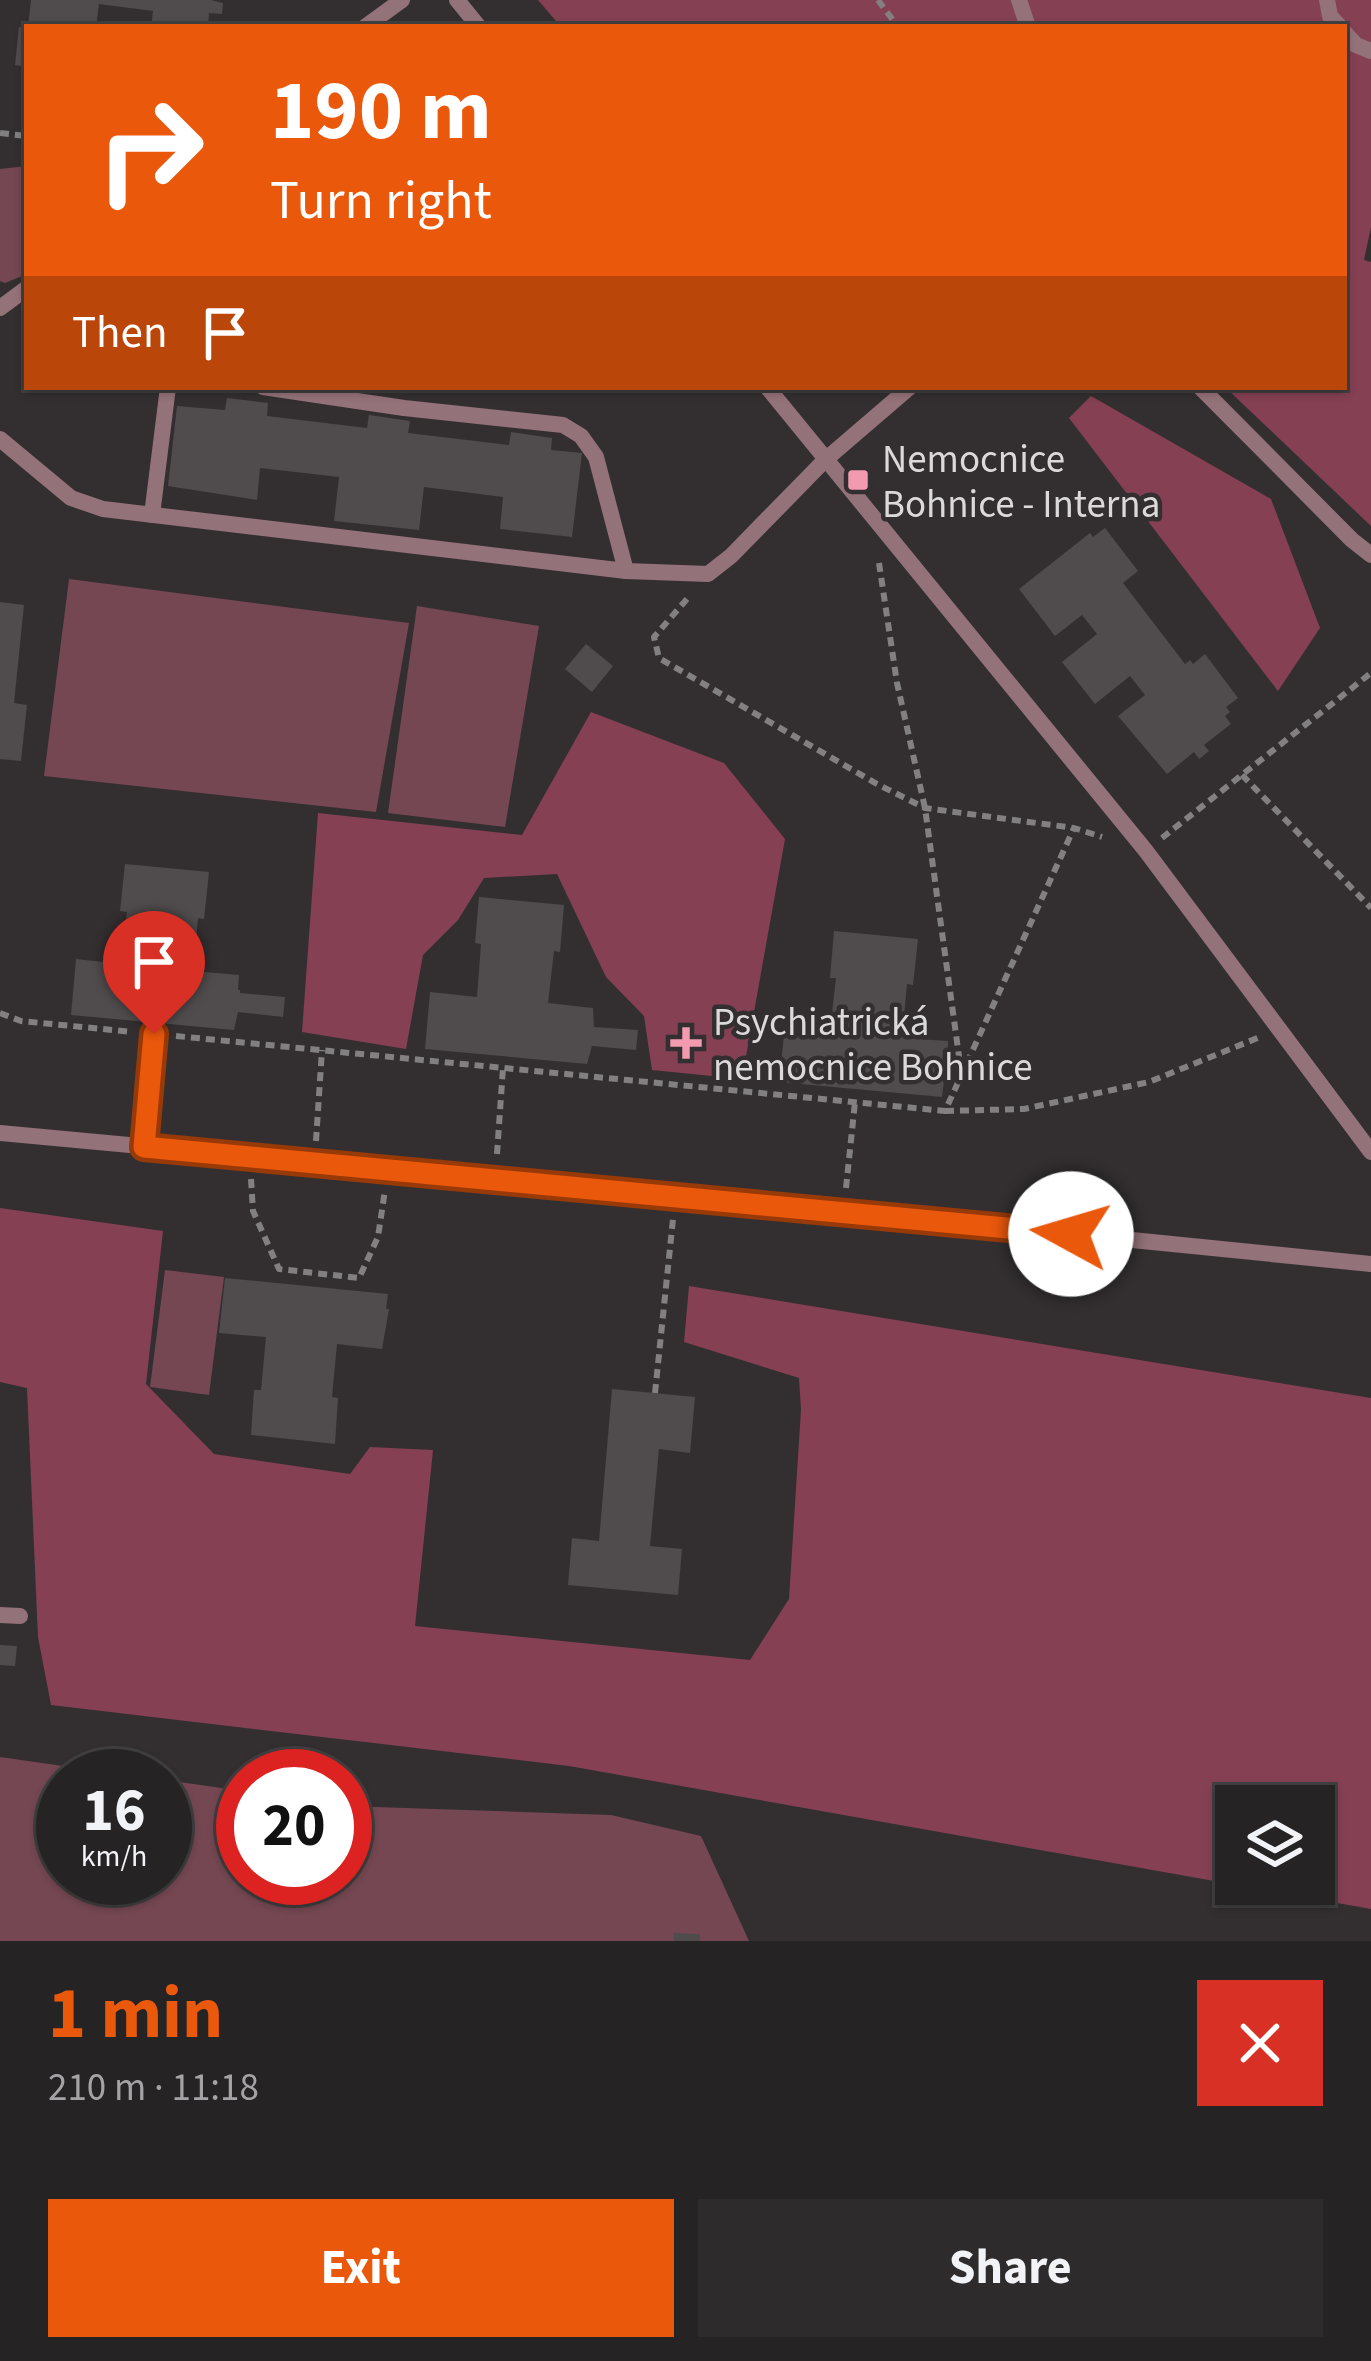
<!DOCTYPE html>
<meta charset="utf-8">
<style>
:root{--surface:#262324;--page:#2e2b2c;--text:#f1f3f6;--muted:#a4a4a6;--line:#424041;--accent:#ea580c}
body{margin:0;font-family:"Source Sans 3",sans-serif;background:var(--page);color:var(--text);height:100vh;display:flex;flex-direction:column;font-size:45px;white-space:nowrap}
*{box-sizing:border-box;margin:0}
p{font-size:39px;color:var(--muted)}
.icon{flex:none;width:66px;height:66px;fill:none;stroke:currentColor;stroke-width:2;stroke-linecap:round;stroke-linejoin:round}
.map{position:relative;height:1941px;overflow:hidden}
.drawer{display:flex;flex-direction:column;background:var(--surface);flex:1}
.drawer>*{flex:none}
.top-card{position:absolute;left:24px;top:24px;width:1323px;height:366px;border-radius:0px;box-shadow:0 3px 9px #0004,0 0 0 3px var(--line);background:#ea580c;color:#fff;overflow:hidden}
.tools{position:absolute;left:1215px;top:1785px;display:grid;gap:24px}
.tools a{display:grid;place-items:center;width:120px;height:120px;border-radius:0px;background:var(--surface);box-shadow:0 3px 9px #0004,0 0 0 3px var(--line);font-size:60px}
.speed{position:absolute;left:36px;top:1749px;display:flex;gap:24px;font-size:60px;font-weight:700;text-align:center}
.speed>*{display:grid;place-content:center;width:156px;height:156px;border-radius:50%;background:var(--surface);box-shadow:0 3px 9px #0004,0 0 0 3px var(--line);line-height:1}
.speed small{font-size:30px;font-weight:400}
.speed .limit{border:18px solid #d22;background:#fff;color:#111}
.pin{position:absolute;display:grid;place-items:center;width:102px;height:102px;color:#fff;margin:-123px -51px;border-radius:50% 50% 50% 0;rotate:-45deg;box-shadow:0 0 12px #0007}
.pin .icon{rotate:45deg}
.me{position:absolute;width:132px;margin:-66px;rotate:276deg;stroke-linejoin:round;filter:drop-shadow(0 0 9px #0008)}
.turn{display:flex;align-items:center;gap:42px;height:252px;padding:0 48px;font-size:54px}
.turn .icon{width:156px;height:156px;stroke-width:2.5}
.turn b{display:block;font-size:84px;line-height:102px}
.then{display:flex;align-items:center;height:114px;padding:0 48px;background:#0003;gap:24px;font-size:45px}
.round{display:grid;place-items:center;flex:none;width:126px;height:126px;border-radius:0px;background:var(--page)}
.overview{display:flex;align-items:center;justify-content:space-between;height:204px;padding:0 48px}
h1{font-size:72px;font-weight:700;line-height:90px;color:var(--accent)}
.cta{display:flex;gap:24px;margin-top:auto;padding:24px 48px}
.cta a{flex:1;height:138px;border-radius:0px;background:var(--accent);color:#fff;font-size:48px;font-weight:700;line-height:138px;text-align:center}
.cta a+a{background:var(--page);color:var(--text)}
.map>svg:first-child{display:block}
.green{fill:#744752}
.forest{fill:#854053;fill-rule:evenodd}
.building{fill:#504b4c}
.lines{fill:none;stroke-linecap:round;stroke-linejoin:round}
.path{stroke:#838081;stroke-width:6;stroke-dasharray:9 6;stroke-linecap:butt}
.lane{stroke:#947279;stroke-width:16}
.route-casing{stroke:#983908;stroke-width:30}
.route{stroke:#ea580c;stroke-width:21}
.poi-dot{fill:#f29aaf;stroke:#332f30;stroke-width:4.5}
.labels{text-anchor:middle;stroke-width:9;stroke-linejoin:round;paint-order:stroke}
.poi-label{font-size:39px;fill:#dcd9da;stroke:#332f30;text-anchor:start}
</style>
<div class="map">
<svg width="1371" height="1941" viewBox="0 0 1371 1941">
<rect width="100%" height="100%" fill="#332f30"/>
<g class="green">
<path d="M 27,166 L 27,217 L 24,219 L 27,239 L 27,274 L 5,283 L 0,281 L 0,169 Z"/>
<path d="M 69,579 L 409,623 L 376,812 L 44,776 Z"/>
<path d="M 417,606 L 539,626 L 505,827 L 388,813 Z"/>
<path d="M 165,1270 L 224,1277 L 209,1395 L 150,1387 Z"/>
<path d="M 0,1757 L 133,1776 L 63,1776 L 63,1878 L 165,1878 L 165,1780 L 243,1791 L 243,1878 L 345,1878 L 345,1806 L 611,1815 L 701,1836 L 749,1941 L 0,1941 Z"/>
</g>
<g class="forest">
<path d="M 538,0 L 1371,0 L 1371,227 L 1364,260 L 1371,262 L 1371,526 L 1225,387 L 1344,387 L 1344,27 L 561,27 Z"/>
<path d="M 1091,396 L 1271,499 L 1320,628 L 1278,691 L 1069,418 Z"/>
<path d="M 591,712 L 724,763 L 785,839 L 742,1079 L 652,1070 L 644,1016 L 606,977 L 557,874 L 484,878 L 458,920 L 423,955 L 406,1049 L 302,1032 L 318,813 L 522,835 Z"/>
<path d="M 0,1208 L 163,1231 L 146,1384 L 214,1454 L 350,1474 L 370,1447 L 433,1450 L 415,1626 L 750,1660 L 789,1599 L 801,1410 L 799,1378 L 684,1342 L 689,1286 L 1371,1398 L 1371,1909 L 569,1766 L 51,1705 L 38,1637 L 27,1388 L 0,1382 ZM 1236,1806 L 1314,1806 L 1314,1884 L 1236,1884 Z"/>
</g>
<g class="building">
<path d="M 31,0 L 211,0 L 223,3 L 222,14 L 209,13 L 208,27 L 151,27 L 153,11 L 99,4 L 96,27 L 28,27 Z"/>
<path d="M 19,27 L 27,29 L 27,67 L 15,65 Z"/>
<path d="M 227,398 L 268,403 L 267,416 L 367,428 L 369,415 L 410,421 L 408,433 L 509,445 L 511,432 L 552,438 L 551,450 L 582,453 L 572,537 L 500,529 L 503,497 L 424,487 L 419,530 L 334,521 L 339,477 L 260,468 L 257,500 L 168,486 L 177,406 L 225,410 Z"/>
<path d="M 1105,528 L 1138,571 L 1123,583 L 1185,664 L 1190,660 L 1193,664 L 1205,654 L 1238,698 L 1226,707 L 1230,712 L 1225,716 L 1231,724 L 1204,745 L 1209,751 L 1199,759 L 1194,752 L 1167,774 L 1118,716 L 1145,695 L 1130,676 L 1095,704 L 1062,662 L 1097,634 L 1082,615 L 1055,636 L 1019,589 L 1090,533 L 1093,537 Z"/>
<path d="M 0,602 L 24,605 L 14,703 L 27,705 L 21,761 L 0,759 Z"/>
<path d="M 586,644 L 613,666 L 592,692 L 565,669 Z"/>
<path d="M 125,864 L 209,872 L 204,919 L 198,918 L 193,971 L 239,975 L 238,990 L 240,990 L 240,993 L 285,997 L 283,1017 L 238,1012 L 234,1030 L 71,1015 L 76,959 L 121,964 L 127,912 L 120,911 Z"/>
<path d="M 479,897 L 564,905 L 560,952 L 554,951 L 548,1003 L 593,1008 L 594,1027 L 638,1030 L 636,1050 L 592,1046 L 587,1064 L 425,1049 L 430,992 L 477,997 L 481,944 L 475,943 Z"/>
<path d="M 834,931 L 918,939 L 913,985 L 907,984 L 902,1038 L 948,1041 L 947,1082 L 944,1081 L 942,1097 L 779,1082 L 785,1026 L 830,1031 L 836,978 L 830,978 Z"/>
<path d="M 225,1278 L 388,1294 L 386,1309 L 389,1309 L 382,1349 L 337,1344 L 332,1397 L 338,1398 L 335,1444 L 251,1435 L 254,1390 L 261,1390 L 266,1337 L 219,1333 Z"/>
<path d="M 612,1389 L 695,1397 L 690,1453 L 659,1449 L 650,1546 L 682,1549 L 678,1595 L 568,1585 L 572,1538 L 599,1541 Z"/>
<path d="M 0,1645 L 17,1646 L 15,1666 L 0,1665 Z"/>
<path d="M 674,1933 L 700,1934 L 700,1941 L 674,1941 Z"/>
</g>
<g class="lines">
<g class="path">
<path d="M 878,0 L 898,27"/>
<path d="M 0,133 L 27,136"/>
<path d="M 879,563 L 897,683 L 925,808 L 961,1071"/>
<path d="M 687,599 L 654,637 L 659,658 L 877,784 L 925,808 L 1074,828 L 1102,837"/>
<path d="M 1242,775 L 1371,908"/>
<path d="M 1162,838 L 1371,673"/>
<path d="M 0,1013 L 21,1021 L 133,1032"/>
<path d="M 176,1036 L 945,1111 L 1074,828"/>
<path d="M 945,1111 L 1024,1109 L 1149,1082 L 1260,1037"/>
<path d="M 316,1141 L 322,1050"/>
<path d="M 497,1154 L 503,1068"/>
<path d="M 251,1179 L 253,1211 L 279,1269 L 359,1278 L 378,1237 L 385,1190"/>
<path d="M 846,1188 L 855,1102"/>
<path d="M 655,1393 L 673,1219"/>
</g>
<g class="lane">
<path d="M 457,0 L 479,27"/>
<path d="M 1019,0 L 1028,27"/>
<path d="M 1327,0 L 1330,16 L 1340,27"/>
<path d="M 365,27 L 402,0"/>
<path d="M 1344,32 L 1356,45 L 1371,51"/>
<path d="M 0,308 L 27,288"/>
<path d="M 263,387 L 404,408 L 563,425 L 581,436 L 596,457 L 626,571"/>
<path d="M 767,387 L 1146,851 L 1371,1152"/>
<path d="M 1200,387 L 1352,540 L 1371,555"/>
<path d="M 0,439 L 71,498 L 103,509 L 626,571 L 708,574 L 731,556 L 825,460 L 910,387"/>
<path d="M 152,515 L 168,387"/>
<path d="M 0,1133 L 843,1211 L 1371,1264"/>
<path d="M 144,1147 L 154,1034"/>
<path d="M 0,1615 L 20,1616"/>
</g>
</g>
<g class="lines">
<defs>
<path id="route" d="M 154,1034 L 144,1147 L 1071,1234"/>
</defs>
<use href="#route" class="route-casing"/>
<use href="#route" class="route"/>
</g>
<g class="poi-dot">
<rect x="846" y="468" width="24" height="24" rx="6"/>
<path d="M680 1025h12v12h12v12h-12v12h-12v-12h-12v-12h12z"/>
</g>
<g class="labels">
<g class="poi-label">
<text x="882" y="472">Nemocnice<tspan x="882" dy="45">Bohnice - Interna</tspan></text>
<text x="713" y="1035">Psychiatrická<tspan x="713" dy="45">nemocnice Bohnice</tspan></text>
</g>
</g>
</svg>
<div class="tools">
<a><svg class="icon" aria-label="layers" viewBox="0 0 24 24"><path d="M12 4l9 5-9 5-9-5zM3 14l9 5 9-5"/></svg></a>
</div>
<div class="speed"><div>16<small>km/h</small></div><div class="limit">20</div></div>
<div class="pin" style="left:154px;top:1034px;background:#d93025"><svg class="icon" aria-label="arrive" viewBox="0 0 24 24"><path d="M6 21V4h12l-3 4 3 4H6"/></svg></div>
<svg class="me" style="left:1071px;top:1234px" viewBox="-20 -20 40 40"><circle r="19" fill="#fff"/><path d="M0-13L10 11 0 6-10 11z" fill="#ea580c"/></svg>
<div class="top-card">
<div class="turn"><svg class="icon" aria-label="right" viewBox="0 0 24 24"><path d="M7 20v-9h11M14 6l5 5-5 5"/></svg><div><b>190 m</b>Turn right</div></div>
<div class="then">Then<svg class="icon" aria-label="arrive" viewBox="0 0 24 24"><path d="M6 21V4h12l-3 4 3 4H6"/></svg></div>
</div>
</div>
<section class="drawer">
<div class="overview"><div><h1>1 min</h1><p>210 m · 11:18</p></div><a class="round" style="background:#d93025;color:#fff"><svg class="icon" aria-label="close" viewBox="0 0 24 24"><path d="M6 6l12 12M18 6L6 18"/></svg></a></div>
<div class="cta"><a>Exit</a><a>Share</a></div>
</section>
